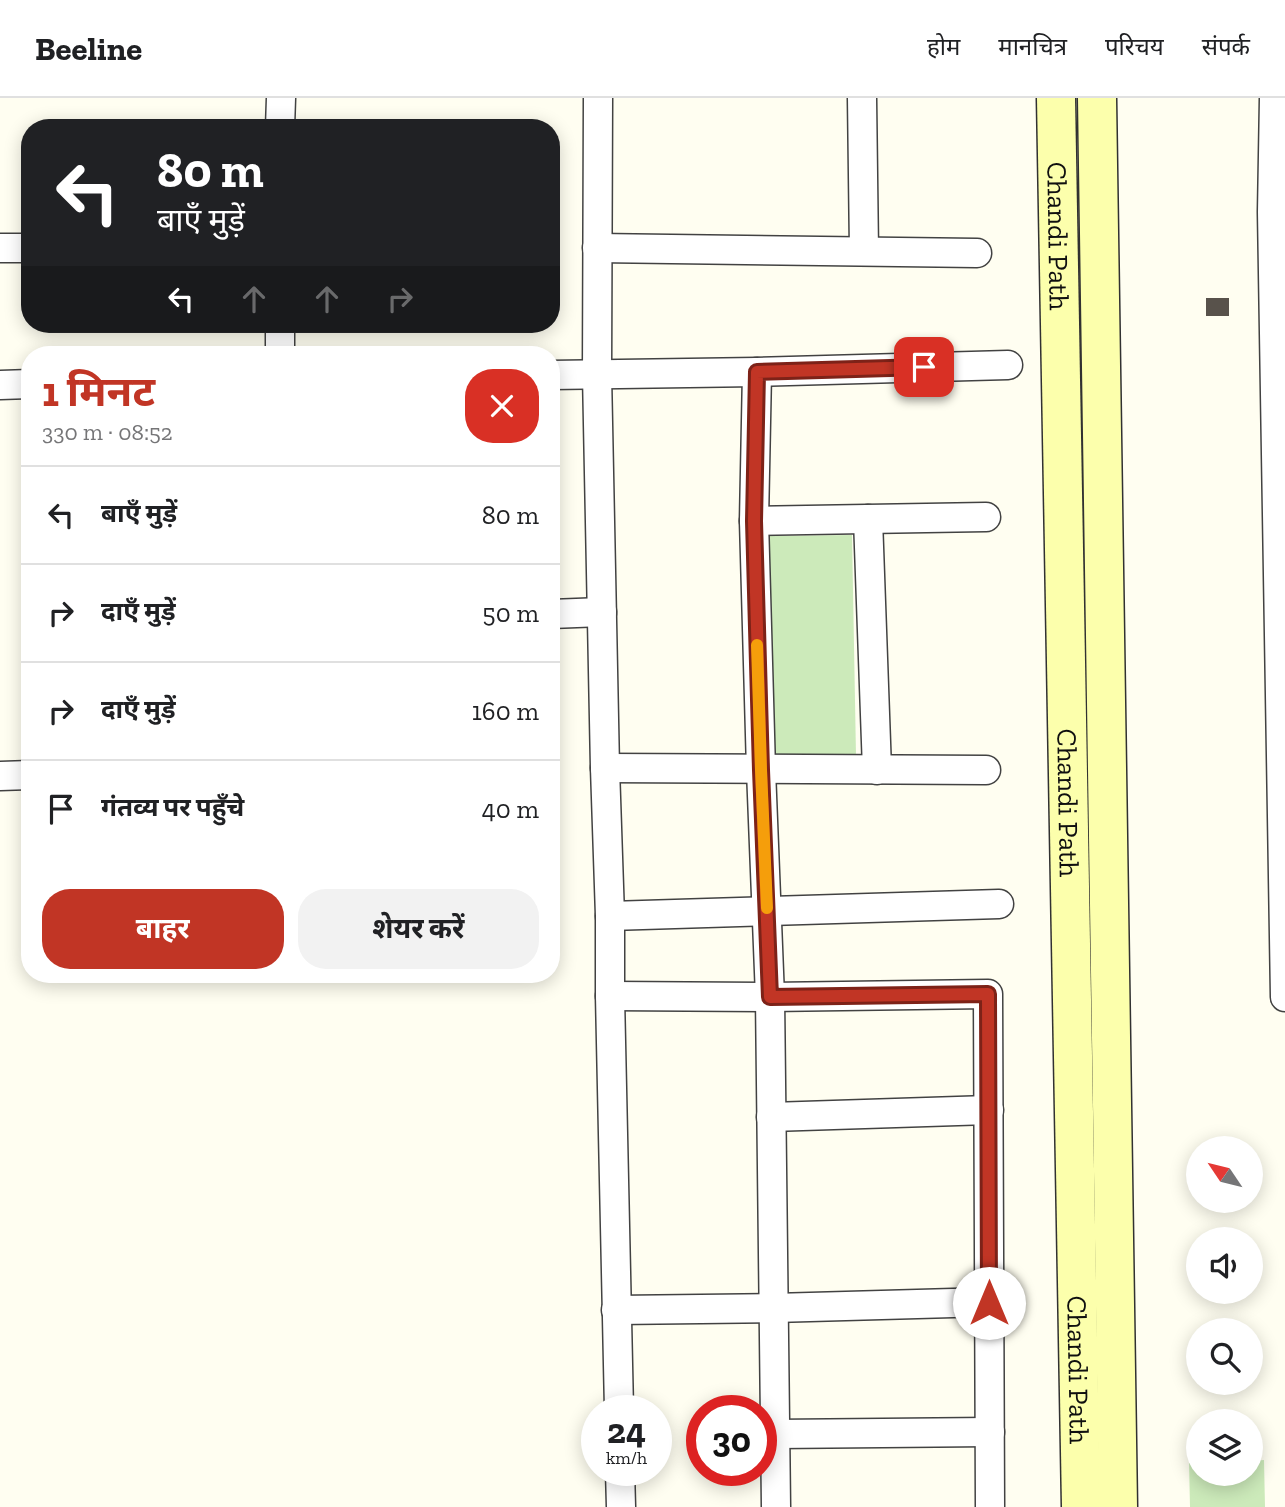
<!DOCTYPE html>
<html lang="hi">
<meta charset="utf-8">
<style>
:root{--surface:#fff;--page:#f2f2f2;--text:#202124;--muted:#757577;--line:#e0e0e0;--accent:#c13525}
body{margin:0;font-family:"Zilla Slab","Noto Sans Devanagari",serif;background:var(--page);color:var(--text);height:100vh;display:flex;flex-direction:column;font-size:26px;white-space:nowrap}
*{box-sizing:border-box;margin:0}
p{font-size:23px;color:var(--muted)}
.icon{flex:none;width:38px;height:38px;fill:none;stroke:currentColor;stroke-width:2;stroke-linecap:round;stroke-linejoin:round}
.map{position:relative;flex:1;overflow:hidden}
.drawer{position:absolute;left:21px;top:248px;width:539px;height:637px;display:flex;flex-direction:column;background:var(--surface);border-radius:28px;box-shadow:0 4px 18px #0003}
.drawer>*{flex:none}
.hud{position:absolute;left:21px;top:21px;width:539px;height:214px;border-radius:28px;box-shadow:0 4px 18px #0003;background:#202124;color:#fff;overflow:hidden}
.needle{width:46px;rotate:305deg}
.buttons{position:absolute;left:1186px;top:1038px;display:grid;gap:14px}
.buttons a{display:grid;place-items:center;width:77px;height:77px;border-radius:50%;background:var(--surface);box-shadow:0 4px 18px #0003;font-size:35px}
.speed{position:absolute;left:581px;top:1297px;display:flex;gap:14px;font-size:35px;font-weight:700;text-align:center}
.speed>*{display:grid;place-content:center;width:91px;height:91px;border-radius:50%;background:var(--surface);box-shadow:0 4px 18px #0003;line-height:1}
.speed small{font-size:18px;font-weight:400}
.speed .limit{border:10px solid #d22;background:#fff;color:#111}
.pin{position:absolute;display:grid;place-items:center;width:60px;height:60px;color:#fff;margin:-30px;border-radius:14px;box-shadow:0 4px 10px #0006}
.me{position:absolute;width:77px;margin:-38px;rotate:0deg;stroke-linejoin:round;filter:drop-shadow(0 0 5px #0008)}
.turn{display:flex;align-items:center;gap:24px;height:147px;padding:0 21px;font-size:32px}
.turn .icon{width:91px;height:91px;stroke-width:2.5}
.turn b{display:block;font-size:49px;line-height:60px}
.lanes{display:flex;align-items:center;height:66px;padding:0 21px;background:#0003;justify-content:center;gap:35px;direction:ltr}
.lanes .off{opacity:.35}
.round{display:grid;place-items:center;flex:none;width:74px;height:74px;border-radius:28px;background:var(--page)}
.head{display:flex;align-items:center;justify-content:space-between;height:119px;padding:0 21px}
h1{font-size:42px;font-weight:700;line-height:52px;color:var(--accent)}
.button{display:flex;gap:14px;margin-top:auto;padding:14px 21px}
.button a{flex:1;height:80px;border-radius:28px;background:var(--accent);color:#fff;font-size:28px;font-weight:700;line-height:80px;text-align:center}
.button a+a{background:var(--page);color:var(--text)}
ul{padding:0;list-style:none}
li{display:flex;align-items:center;gap:21px;height:98px;padding:0 21px;border-top:2px solid var(--line)}
li div{flex:1}
li b{display:block;font-size:26px}
li em{font-style:normal}
header{display:flex;align-items:center;gap:42px;box-sizing:border-box;height:98px;padding:0 35px;background:var(--surface);border-bottom:2px solid var(--line)}
header strong{font-size:33px}
nav{display:flex;gap:38px;margin-inline-start:auto;font-size:24px}
.map>svg:first-child{display:block}
.green{fill:#cceaba}
.building{fill:#58524b}
.lines{fill:none;stroke-linecap:round;stroke-linejoin:round}
.minor-casing{stroke:#424242;stroke-width:31}
.secondary-casing{stroke:#313131;stroke-width:41}
.minor{stroke:#fff;stroke-width:28}
.secondary{stroke:#fcffac;stroke-width:38}
.route-casing{stroke:#7d2218;stroke-width:18}
.route{stroke:#c13525;stroke-width:12}
.slow{stroke:#f59e0b;stroke-width:12}
.labels{text-anchor:middle;stroke-width:7;stroke-linejoin:round;paint-order:stroke}
.street-label{font-size:28px;fill:#0f0f0f;stroke:#fff}
</style>
<header>
<strong>Beeline</strong>
<nav><a>होम</a><a>मानचित्र</a><a>परिचय</a><a>संपर्क</a></nav>
</header>
<div class="map">
<svg width="1285" height="1409" viewBox="0 0 1285 1409">
<rect width="100%" height="100%" fill="#fffef1"/>
<g class="green">
<path d="M 852,437 L 856,658 L 773,660 L 769,438 Z"/>
<path d="M 1264,1362 L 1265,1409 L 1190,1409 L 1189,1364 L 1199,1364 L 1199,1376 L 1251,1376 L 1251,1363 Z"/>
</g>
<rect class="building" x="1206" y="200" width="23" height="18"/>
<g class="lines">
<defs>
<g id="minor">
<path d="M 598,0 L 597,276 L 605,670 L 610,818 L 610,898 L 619,1312"/>
<path d="M 862,0 L 864,153"/>
<path d="M 1274,0 L 1272,114 L 1285,899"/>
<path d="M 280,30 L 281,0"/>
<path d="M 0,150 L 30,150"/>
<path d="M 597,150 L 977,155"/>
<path d="M 280,257 L 280,226"/>
<path d="M 757,274 L 754,423 L 761,672 L 770,899 L 776,1409"/>
<path d="M 551,277 L 757,274 L 1008,267"/>
<path d="M 0,287 L 30,286"/>
<path d="M 868,421 L 877,672"/>
<path d="M 754,423 L 986,419"/>
<path d="M 551,516 L 602,514"/>
<path d="M 605,670 L 986,672"/>
<path d="M 0,678 L 30,677"/>
<path d="M 610,818 L 999,806"/>
<path d="M 610,898 L 770,899 L 988,896 L 990,1409"/>
<path d="M 771,1019 L 989,1012"/>
<path d="M 616,1212 L 774,1210 L 989,1204"/>
<path d="M 775,1336 L 990,1334"/>
<path d="M 620,1372 L 621,1409"/>
</g>
<g id="secondary">
<path id="s1" d="M 1056,0 L 1081,1409"/>
<path d="M 1097,0 L 1118,1409"/>
</g>
</defs>
<use href="#minor" class="minor-casing"/>
<use href="#secondary" class="secondary-casing"/>
<use href="#minor" class="minor"/>
<use href="#secondary" class="secondary"/>
</g>
<g class="lines">
<defs>
<path id="route" d="M 924,269 L 757,274 L 754,423 L 761,672 L 770,899 L 988,896 L 989,1205"/>
</defs>
<use href="#route" class="route-casing"/>
<use href="#route" class="route"/>
<path class="slow" d="M 757,547 L 761,672 L 767,810"/>
</g>
<g class="labels">
<g class="street-label">
<text dy="10" stroke="none"><textPath href="#s1" startOffset="138">Chandi Path</textPath></text>
<text dy="10" stroke="none"><textPath href="#s1" startOffset="705">Chandi Path</textPath></text>
<text dy="10" stroke="none"><textPath href="#s1" startOffset="1272">Chandi Path</textPath></text>
</g>
</g>
</svg>
<div class="buttons">
<a><svg class="needle" viewBox="-14 -14 28 28"><path d="M0-13l5 13h-10z" fill="#e53935"/><path d="M0 13l5-13h-10z" fill="#757577"/></svg></a>
<a><svg class="icon" aria-label="sound" viewBox="0 0 24 24"><path d="M4 9h4l5-4v14l-5-4H4zM17 9q2 3 0 6"/></svg></a>
<a><svg class="icon" aria-label="search" viewBox="0 0 24 24"><circle cx="10" cy="10" r="6"/><path d="M15 15l6 6"/></svg></a>
<a><svg class="icon" aria-label="layers" viewBox="0 0 24 24"><path d="M12 4l9 5-9 5-9-5zM3 14l9 5 9-5"/></svg></a>
</div>
<div class="speed"><div>24<small>km/h</small></div><div class="limit">30</div></div>
<div class="pin" style="left:924px;top:269px;background:#d93025"><svg class="icon" aria-label="arrive" viewBox="0 0 24 24"><path d="M6 21V4h12l-3 4 3 4H6"/></svg></div>
<svg class="me" style="left:989px;top:1205px" viewBox="-20 -20 40 40"><circle r="19" fill="#fff"/><path d="M0-13L10 11 0 6-10 11z" fill="#c13525"/></svg>
<div class="hud">
<div class="turn"><svg class="icon" aria-label="left" viewBox="0 0 24 24"><path d="M17 20v-9H6M10 6l-5 5 5 5"/></svg><div><b>80 m</b>बाएँ मुड़ें</div></div>
<div class="lanes"><svg class="icon" aria-label="left" viewBox="0 0 24 24"><path d="M17 20v-9H6M10 6l-5 5 5 5"/></svg><svg class="icon off" aria-label="ahead" viewBox="0 0 24 24"><path d="M12 20V5M6 11l6-6 6 6"/></svg><svg class="icon off" aria-label="ahead" viewBox="0 0 24 24"><path d="M12 20V5M6 11l6-6 6 6"/></svg><svg class="icon off" aria-label="right" viewBox="0 0 24 24"><path d="M7 20v-9h11M14 6l5 5-5 5"/></svg></div>
</div>
<section class="drawer">
<div class="head"><div><h1>1 मिनट</h1><p>330 m · 08:52</p></div><a class="round" style="background:#d93025;color:#fff"><svg class="icon" aria-label="close" viewBox="0 0 24 24"><path d="M6 6l12 12M18 6L6 18"/></svg></a></div>
<ul>
<li><svg class="icon" aria-label="left" viewBox="0 0 24 24"><path d="M17 20v-9H6M10 6l-5 5 5 5"/></svg><div><b>बाएँ मुड़ें</b></div><em>80 m</em></li>
<li><svg class="icon" aria-label="right" viewBox="0 0 24 24"><path d="M7 20v-9h11M14 6l5 5-5 5"/></svg><div><b>दाएँ मुड़ें</b></div><em>50 m</em></li>
<li><svg class="icon" aria-label="right" viewBox="0 0 24 24"><path d="M7 20v-9h11M14 6l5 5-5 5"/></svg><div><b>दाएँ मुड़ें</b></div><em>160 m</em></li>
<li><svg class="icon" aria-label="arrive" viewBox="0 0 24 24"><path d="M6 21V4h12l-3 4 3 4H6"/></svg><div><b>गंतव्य पर पहुँचे</b></div><em>40 m</em></li>
</ul>
<div class="button"><a>बाहर</a><a>शेयर करें</a></div>
</section>
</div>
